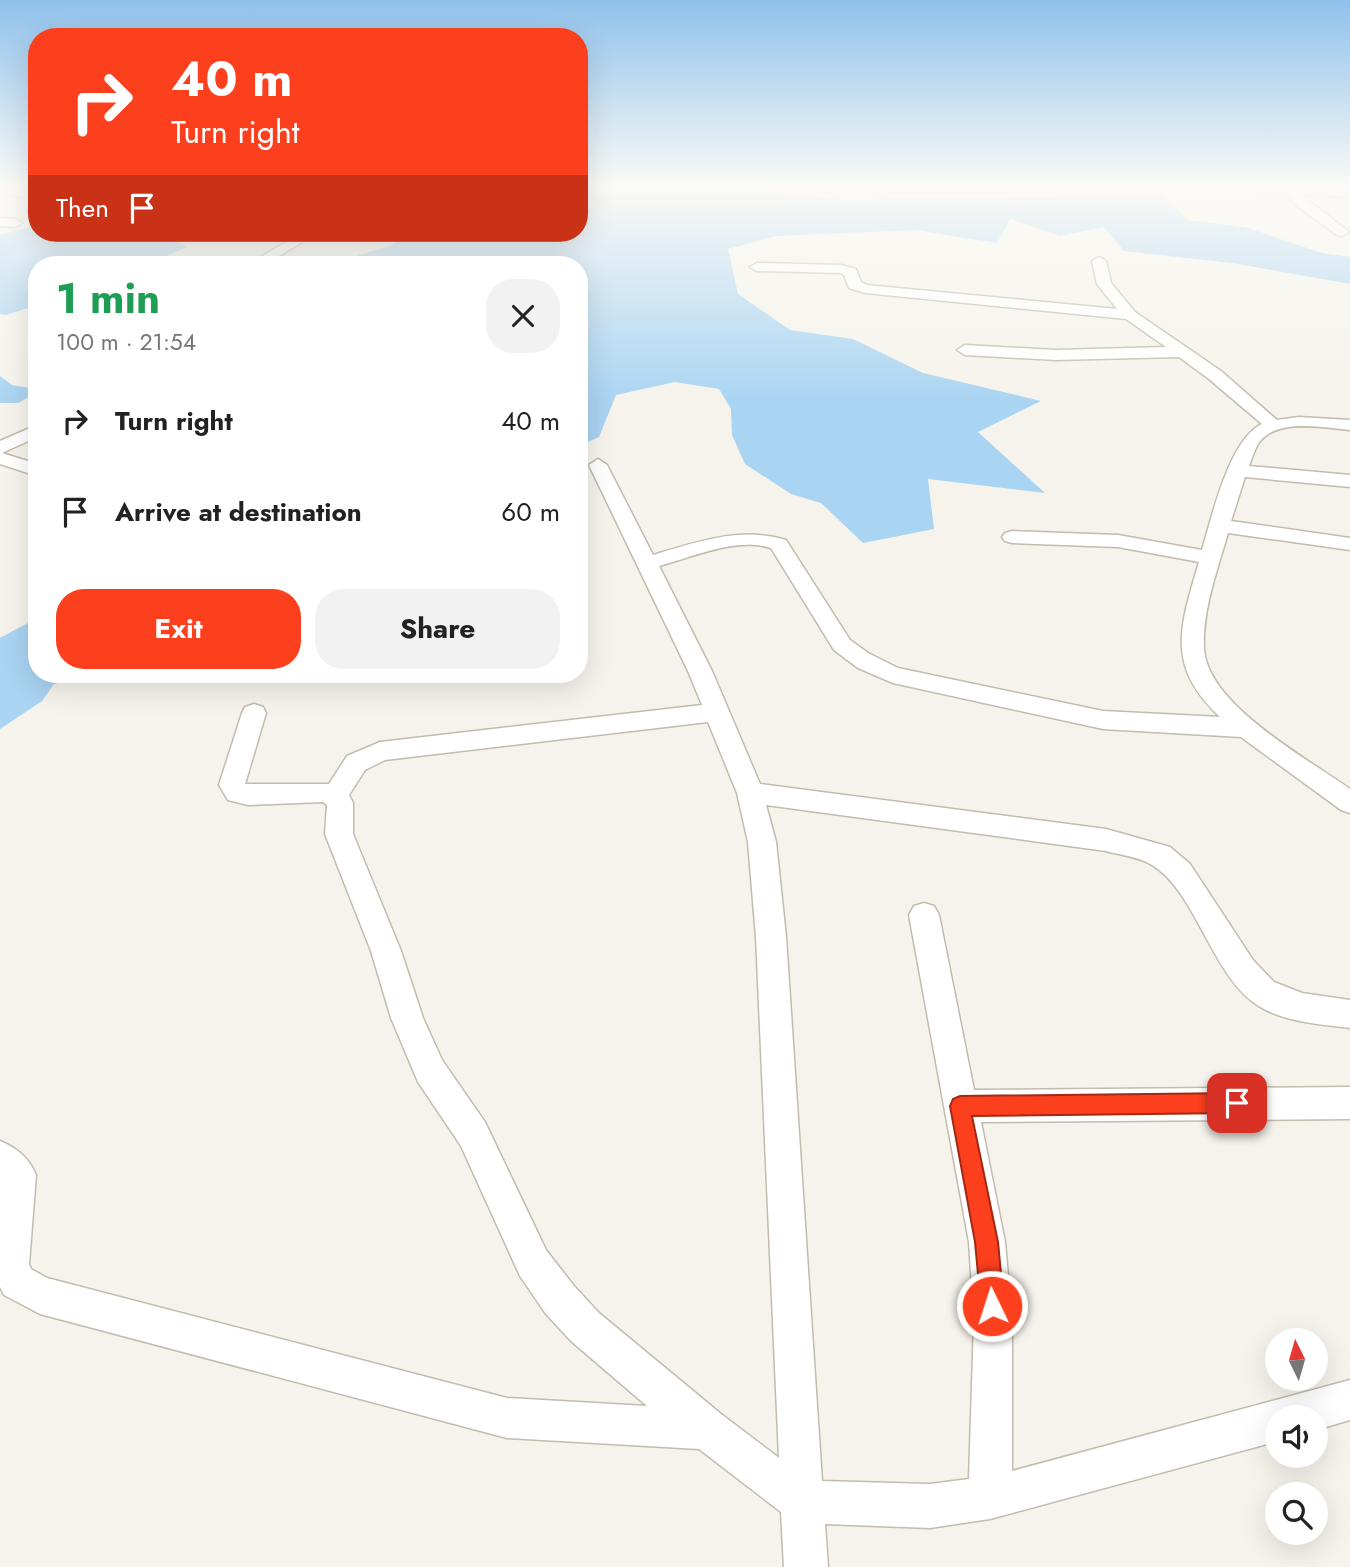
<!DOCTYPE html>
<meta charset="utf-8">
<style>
:root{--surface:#fff;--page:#f2f2f2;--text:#222;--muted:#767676;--accent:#fc3f1d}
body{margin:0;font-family:Jost,sans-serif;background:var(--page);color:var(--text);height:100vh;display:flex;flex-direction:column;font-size:26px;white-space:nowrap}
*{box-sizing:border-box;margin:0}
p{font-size:23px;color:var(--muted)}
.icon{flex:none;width:38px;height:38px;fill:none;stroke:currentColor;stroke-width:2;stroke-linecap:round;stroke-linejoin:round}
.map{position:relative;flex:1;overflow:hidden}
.panel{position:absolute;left:28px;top:256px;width:560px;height:427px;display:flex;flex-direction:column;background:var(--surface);border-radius:28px;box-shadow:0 7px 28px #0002}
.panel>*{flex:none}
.banner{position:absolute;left:28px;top:28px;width:560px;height:214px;border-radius:28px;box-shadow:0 7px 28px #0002;background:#fc3f1d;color:#fff;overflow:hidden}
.needle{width:46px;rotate:355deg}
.controls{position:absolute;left:1265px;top:1328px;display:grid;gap:14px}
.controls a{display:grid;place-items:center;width:63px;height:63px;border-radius:50%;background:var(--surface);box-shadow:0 7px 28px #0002;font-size:35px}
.pin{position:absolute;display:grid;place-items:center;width:60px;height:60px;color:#fff;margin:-30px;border-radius:14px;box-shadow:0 4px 10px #0006}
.me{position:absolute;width:77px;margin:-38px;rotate:356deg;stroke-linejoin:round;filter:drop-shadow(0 0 5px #0008)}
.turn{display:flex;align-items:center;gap:24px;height:147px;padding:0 28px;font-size:32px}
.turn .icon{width:91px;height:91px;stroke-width:2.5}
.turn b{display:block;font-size:49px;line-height:60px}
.then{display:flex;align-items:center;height:66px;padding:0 28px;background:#0003;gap:14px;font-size:26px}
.round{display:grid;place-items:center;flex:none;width:74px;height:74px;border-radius:28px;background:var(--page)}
.overview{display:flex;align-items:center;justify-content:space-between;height:119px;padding:0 28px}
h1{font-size:42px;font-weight:700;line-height:52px;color:#1e9e55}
.primary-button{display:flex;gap:14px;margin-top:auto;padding:14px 28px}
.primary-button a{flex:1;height:80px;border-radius:28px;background:var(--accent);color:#fff;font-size:28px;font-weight:700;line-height:80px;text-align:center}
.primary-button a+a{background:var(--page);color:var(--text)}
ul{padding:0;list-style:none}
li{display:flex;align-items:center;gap:21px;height:91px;padding:0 28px}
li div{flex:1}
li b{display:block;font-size:26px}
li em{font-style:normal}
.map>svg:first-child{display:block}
.water{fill:#a9d4f2}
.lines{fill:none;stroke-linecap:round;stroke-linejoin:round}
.minor-casing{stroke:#c2bbae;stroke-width:3}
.minor{fill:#fff;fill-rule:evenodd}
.route{fill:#fc3f1d;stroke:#a42913;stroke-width:2}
</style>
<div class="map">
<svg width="1350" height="1567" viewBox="0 0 1350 1567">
<rect width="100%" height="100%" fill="#f6f3ec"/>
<g class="water">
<path d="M 579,185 L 684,185 L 770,191 L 841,200 L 1159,195 L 1188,220 L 1248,228 L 1322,253 L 1350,257 L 1350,284 L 1232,263 L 1124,251 L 1104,227 L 1060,236 L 1010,219 L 997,243 L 915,230 L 776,236 L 728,249 L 738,294 L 790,330 L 853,339 L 923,373 L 1041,401 L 978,432 L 1045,493 L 928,479 L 934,529 L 863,543 L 821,503 L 791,494 L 745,464 L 732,435 L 731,409 L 719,389 L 675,382 L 616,395 L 599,437 L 579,446 L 579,264 L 520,264 L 517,259 L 476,264 L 348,264 L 359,255 L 390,246 L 412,233 L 579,233 Z"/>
<path d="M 37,225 L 37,233 C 84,233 145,223 187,247 L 154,261 L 137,264 L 37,264 L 37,305 L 6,315 L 0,314 L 0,235 Z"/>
<path d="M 0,376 L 12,385 L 29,388 L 34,394 L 18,403 L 0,403 Z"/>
<path d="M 37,618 L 37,674 L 107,674 L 54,684 L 42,701 L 0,729 L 0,638 Z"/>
</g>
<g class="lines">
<defs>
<g id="minor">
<path d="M 0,185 L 37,192 L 37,200 L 0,192 Z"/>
<path d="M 1207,185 L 1350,189 L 1350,197 L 1300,194 L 1349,232 L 1342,236 L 1337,235 L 1297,206 L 1285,193 L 1213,189 Z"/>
<path d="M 0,218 L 15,219 L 22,223 L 15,227 L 0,226 Z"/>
<path d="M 301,233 L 317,233 L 266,264 L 249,264 Z"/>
<path d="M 1099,257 L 1106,261 L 1111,283 L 1135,312 L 1221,371 L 1277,420 L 1299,417 L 1350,420 L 1350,430 C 1324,428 1280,418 1260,441 C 1255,448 1252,458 1249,466 L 1350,475 L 1350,487 L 1245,477 L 1231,521 L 1350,538 L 1350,550 L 1228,533 C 1218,568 1202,611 1204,648 C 1206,704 1308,759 1350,789 L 1350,813 L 1341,810 L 1241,737 L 1103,729 L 893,683 L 858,668 L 834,650 L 771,548 C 736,537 693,557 659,566 L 712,671 L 760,784 L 1106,829 L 1170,847 L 1190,864 L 1253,960 L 1274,982 L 1302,993 L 1350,1000 L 1350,1028 C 1318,1024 1279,1022 1253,1002 C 1212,972 1194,890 1152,865 C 1140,857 1120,855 1106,851 L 766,805 L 776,842 L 786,937 L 822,1481 L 930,1484 L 969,1479 L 974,1321 L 969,1242 L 909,915 L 914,906 L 924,903 L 934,906 L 939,915 L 974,1090 L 1350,1087 L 1350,1119 L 981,1122 L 1005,1242 L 1012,1321 L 1012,1471 L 1350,1380 L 1350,1420 L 1316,1430 L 1316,1418 L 1278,1418 L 1278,1441 L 990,1519 L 930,1528 L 825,1524 L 828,1567 L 784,1567 L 781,1512 L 699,1449 L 507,1438 L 40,1314 L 4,1295 L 0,1287 L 0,1141 C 17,1148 29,1158 36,1175 L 29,1264 L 31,1269 L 47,1278 L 507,1398 L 647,1406 L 571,1341 L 546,1314 L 520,1276 L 461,1146 L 418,1082 L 391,1018 L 371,951 L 325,834 L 327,805 L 323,802 L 248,805 L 228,800 L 219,785 L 242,713 L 245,707 L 254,704 L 263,707 L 266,713 L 245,784 L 329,784 L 347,756 L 380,742 L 702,705 L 688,671 L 589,465 L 598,459 L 607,465 L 653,555 C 697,542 741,526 786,540 L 850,640 L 868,653 L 898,668 L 1103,711 L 1220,717 C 1165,665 1180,627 1199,562 L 1118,547 L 1012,543 L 1005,541 L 1002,537 L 1005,533 L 1012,531 L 1118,535 L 1202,550 C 1212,517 1229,439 1262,424 L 1209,379 L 1179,357 L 1056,360 L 965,355 L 957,350 L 965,345 L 1056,350 L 1166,347 L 1126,319 L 865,293 L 849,288 L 844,275 L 840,273 L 757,271 L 750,267 L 757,263 L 841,265 L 856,269 L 861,282 L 867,285 L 1117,309 L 1097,284 L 1092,261 ZM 708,722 L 737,793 L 748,842 L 756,937 L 779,1458 L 721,1414 L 599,1313 L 574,1286 L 546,1250 L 485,1122 L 442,1060 L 423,1018 L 401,951 L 353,834 L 353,803 L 349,795 L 365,770 L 385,760 Z"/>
<path d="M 37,425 L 37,437 L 2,453 L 37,464 L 37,476 L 0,464 L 0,441 Z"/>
</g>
</defs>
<use href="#minor" class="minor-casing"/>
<use href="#minor" class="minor"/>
</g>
<linearGradient id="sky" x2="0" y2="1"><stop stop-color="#8fc1ec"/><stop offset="0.46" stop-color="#fbfaf6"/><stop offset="1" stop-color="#fbfaf6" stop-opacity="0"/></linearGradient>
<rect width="1350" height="404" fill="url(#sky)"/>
<path class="route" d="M 1237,1093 L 1244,1096 L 1247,1103 L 1244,1110 L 1237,1113 L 972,1116 L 998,1242 L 1004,1306 L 1000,1314 L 992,1318 L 984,1314 L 981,1306 L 975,1242 L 950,1106 L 953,1099 L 960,1096 Z"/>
</svg>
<div class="controls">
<a><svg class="needle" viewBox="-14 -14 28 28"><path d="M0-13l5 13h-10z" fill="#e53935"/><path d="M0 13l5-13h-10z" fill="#767676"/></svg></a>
<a><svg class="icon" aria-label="sound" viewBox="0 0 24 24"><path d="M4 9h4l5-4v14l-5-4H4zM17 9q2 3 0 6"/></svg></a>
<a><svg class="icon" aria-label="search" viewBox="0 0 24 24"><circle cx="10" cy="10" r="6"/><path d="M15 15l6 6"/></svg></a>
</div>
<div class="pin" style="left:1237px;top:1103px;background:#d93025"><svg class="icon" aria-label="arrive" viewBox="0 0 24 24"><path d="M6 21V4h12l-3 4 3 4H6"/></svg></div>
<svg class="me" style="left:992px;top:1306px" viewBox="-20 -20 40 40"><circle r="17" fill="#fc3f1d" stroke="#fff" stroke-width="3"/><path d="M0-11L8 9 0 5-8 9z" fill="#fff"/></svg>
<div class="banner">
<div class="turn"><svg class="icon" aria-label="right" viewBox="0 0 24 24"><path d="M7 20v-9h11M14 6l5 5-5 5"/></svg><div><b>40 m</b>Turn right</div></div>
<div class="then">Then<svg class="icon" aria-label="arrive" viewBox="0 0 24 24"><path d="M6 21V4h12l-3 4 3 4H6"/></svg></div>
</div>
<section class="panel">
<div class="overview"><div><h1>1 min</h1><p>100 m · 21:54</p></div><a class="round"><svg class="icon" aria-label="close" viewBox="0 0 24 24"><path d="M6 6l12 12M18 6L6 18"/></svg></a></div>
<ul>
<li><svg class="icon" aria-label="right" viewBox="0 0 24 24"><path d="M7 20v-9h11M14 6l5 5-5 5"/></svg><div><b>Turn right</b></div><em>40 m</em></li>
<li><svg class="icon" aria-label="arrive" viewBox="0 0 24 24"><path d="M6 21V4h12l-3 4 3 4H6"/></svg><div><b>Arrive at destination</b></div><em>60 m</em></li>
</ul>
<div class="primary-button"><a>Exit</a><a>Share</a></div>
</section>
</div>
